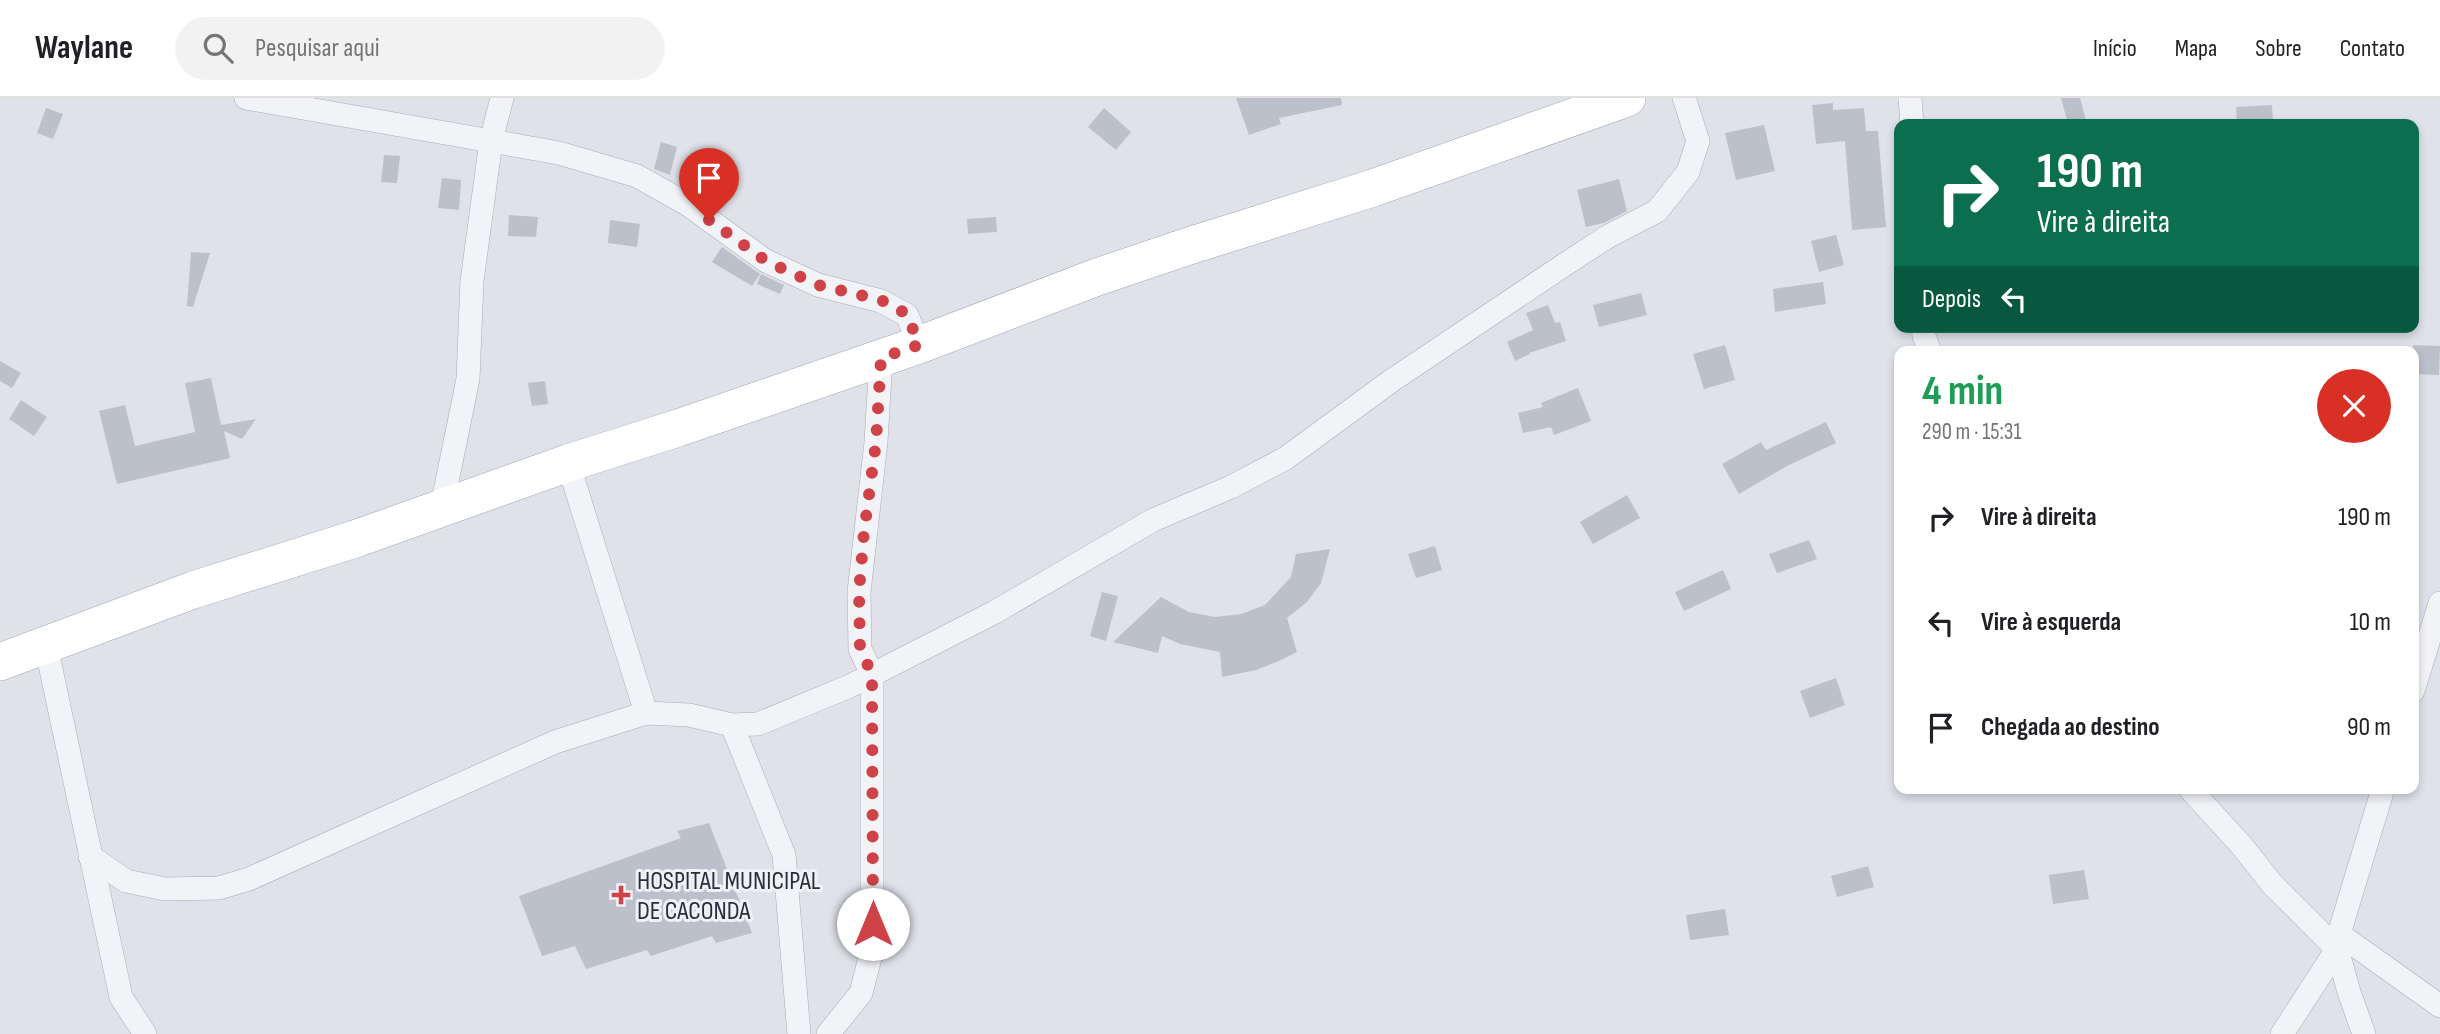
<!DOCTYPE html>
<html lang="pt">
<meta charset="utf-8">
<style>
:root{--surface:#fff;--page:#f2f2f2;--text:#202124;--muted:#757577;--line:#e0e0e0}
body{margin:0;font-family:"Sofia Sans Condensed",sans-serif;background:var(--page);color:var(--text);height:100vh;display:flex;flex-direction:column;font-size:26px;white-space:nowrap}
*{box-sizing:border-box;margin:0}
p{font-size:23px;color:var(--muted)}
.icon{flex:none;width:38px;height:38px;fill:none;stroke:currentColor;stroke-width:2;stroke-linecap:round;stroke-linejoin:round}
.map{position:relative;flex:1;overflow:hidden}
.sheet{position:absolute;left:1894px;top:248px;width:525px;height:448px;display:flex;flex-direction:column;background:var(--surface);border-radius:14px;box-shadow:0 4px 10px #0003}
.sheet>*{flex:none}
.guide{position:absolute;left:1894px;top:21px;width:525px;height:214px;border-radius:14px;box-shadow:0 4px 10px #0003;background:#0b6e4f;color:#fff;overflow:hidden}
.pin{position:absolute;display:grid;place-items:center;width:60px;height:60px;color:#fff;margin:-72px -30px;border-radius:50% 50% 50% 0;rotate:-45deg;box-shadow:0 0 7px #0007}
.pin .icon{rotate:45deg}
.me{position:absolute;width:77px;margin:-38px;rotate:0deg;stroke-linejoin:round;filter:drop-shadow(0 0 5px #0008)}
.turn{display:flex;align-items:center;gap:24px;height:147px;padding:0 28px;font-size:32px}
.turn .icon{width:91px;height:91px;stroke-width:2.5}
.turn b{display:block;font-size:49px;line-height:60px}
.then{display:flex;align-items:center;height:66px;padding:0 28px;background:#0003;gap:14px;font-size:26px}
.round{display:grid;place-items:center;flex:none;width:74px;height:74px;border-radius:37px;background:var(--page)}
.overview{display:flex;align-items:center;justify-content:space-between;height:119px;padding:0 28px}
h1{font-size:42px;font-weight:700;line-height:52px;color:#1e9e55}
ul{padding:0;list-style:none}
li{display:flex;align-items:center;gap:21px;height:105px;padding:0 28px}
li div{flex:1}
li b{display:block;font-size:26px}
li em{font-style:normal}
header{display:flex;align-items:center;gap:42px;box-sizing:border-box;height:98px;padding:0 35px;background:var(--surface);border-bottom:2px solid var(--line)}
header strong{font-size:33px}
nav{display:flex;gap:38px;margin-inline-start:auto;font-size:24px}
.search{width:490px;height:63px;background:var(--page);display:flex;align-items:center;gap:18px;box-sizing:border-box;padding:0 24px;border-radius:38px;color:var(--muted);font-size:26px}
.map>svg:first-child{display:block}
.building{fill:#bcc0cb}
.lines{fill:none;stroke-linecap:round;stroke-linejoin:round}
.street-casing{stroke:#a8acb6;stroke-width:24}
.primary-casing{stroke:#9ea4b4;stroke-width:38}
.street{stroke:#f2f3f7;stroke-width:23}
.primary{stroke:#fff;stroke-width:37}
.route{stroke:#cf4247;stroke-width:12;stroke-dasharray:0 21.6}
.poi-dot{fill:#cf4247;stroke:#eff1f6;stroke-width:2.5}
.labels{text-anchor:middle;stroke-width:6;stroke-linejoin:round;paint-order:stroke}
.poi-label{font-size:26px;fill:#282e40;stroke:#eff1f6;text-anchor:start}
</style>
<header>
<strong>Waylane</strong>
<div class="search"><svg class="icon" aria-label="search" viewBox="0 0 24 24"><circle cx="10" cy="10" r="6"/><path d="M15 15l6 6"/></svg>Pesquisar aqui</div>
<nav><a>Início</a><a>Mapa</a><a>Sobre</a><a>Contato</a></nav>
</header>
<div class="map">
<svg width="2440" height="936" viewBox="0 0 2440 936">
<rect width="100%" height="100%" fill="#dfe2e9"/>
<g class="building">
<path d="M 1236,0 L 1341,0 L 1342,7 L 1279,20 L 1281,26 L 1249,37 Z"/>
<path d="M 2061,0 L 2080,0 L 2087,26 L 2068,26 Z"/>
<path d="M 1833,5 L 1833,12 L 1864,10 L 1866,33 L 1878,33 L 1886,129 L 1852,132 L 1845,43 L 1816,46 L 1812,7 Z"/>
<path d="M 2272,7 L 2273,26 L 2237,26 L 2236,9 Z"/>
<path d="M 46,10 L 63,16 L 53,41 L 37,35 Z"/>
<path d="M 1104,10 L 1131,34 L 1116,52 L 1088,29 Z"/>
<path d="M 1764,27 L 1775,73 L 1736,82 L 1725,35 Z"/>
<path d="M 661,44 L 677,49 L 670,77 L 654,71 Z"/>
<path d="M 384,57 L 400,58 L 397,85 L 381,84 Z"/>
<path d="M 442,80 L 461,82 L 459,112 L 438,110 Z"/>
<path d="M 1619,81 L 1627,113 L 1604,125 L 1586,129 L 1577,92 Z"/>
<path d="M 509,117 L 538,119 L 536,139 L 508,138 Z"/>
<path d="M 996,119 L 997,134 L 968,136 L 967,121 Z"/>
<path d="M 610,122 L 640,126 L 637,149 L 608,145 Z"/>
<path d="M 1836,137 L 1844,167 L 1819,174 L 1811,143 Z"/>
<path d="M 722,149 L 760,176 L 752,188 L 712,164 Z"/>
<path d="M 191,154 L 210,155 L 193,209 L 187,208 Z"/>
<path d="M 761,176 L 784,187 L 780,196 L 757,186 Z"/>
<path d="M 1823,184 L 1826,206 L 1775,214 L 1773,191 Z"/>
<path d="M 1641,195 L 1647,217 L 1599,229 L 1593,207 Z"/>
<path d="M 1548,207 L 1555,225 L 1560,224 L 1566,243 L 1529,255 L 1530,256 L 1515,263 L 1507,244 L 1533,232 L 1526,215 Z"/>
<path d="M 1725,247 L 1735,282 L 1704,291 L 1693,256 Z"/>
<path d="M 2413,247 L 2440,248 L 2439,277 L 2413,276 Z"/>
<path d="M 0,263 L 21,275 L 12,290 L 0,283 Z"/>
<path d="M 211,280 L 221,327 L 256,321 L 242,341 L 224,333 L 230,360 L 117,386 L 99,313 L 125,307 L 135,348 L 195,334 L 185,285 Z"/>
<path d="M 545,283 L 548,306 L 532,308 L 528,285 Z"/>
<path d="M 1578,290 L 1591,323 L 1554,337 L 1551,329 L 1523,335 L 1518,315 L 1543,309 L 1541,305 Z"/>
<path d="M 21,302 L 47,319 L 34,338 L 9,321 Z"/>
<path d="M 1826,324 L 1836,345 L 1787,368 L 1739,396 L 1722,366 L 1761,344 L 1766,352 Z"/>
<path d="M 1627,397 L 1640,420 L 1593,446 L 1580,424 Z"/>
<path d="M 1809,442 L 1817,461 L 1777,475 L 1769,456 Z"/>
<path d="M 1435,448 L 1442,472 L 1416,480 L 1408,456 Z"/>
<path d="M 1330,451 L 1321,485 L 1307,504 L 1287,520 L 1297,554 L 1279,563 L 1256,572 L 1222,579 L 1220,554 L 1180,546 L 1162,538 L 1158,555 L 1113,544 L 1161,499 L 1189,514 L 1215,519 L 1241,516 L 1265,507 L 1291,479 L 1296,456 Z"/>
<path d="M 1723,472 L 1731,491 L 1684,513 L 1675,494 Z"/>
<path d="M 1102,494 L 1118,498 L 1106,543 L 1090,538 Z"/>
<path d="M 1836,580 L 1845,607 L 1810,620 L 1800,593 Z"/>
<path d="M 709,725 L 752,835 L 716,845 L 712,838 L 651,858 L 647,852 L 586,871 L 575,848 L 542,858 L 519,798 L 681,740 L 677,733 Z"/>
<path d="M 1868,768 L 1874,789 L 1837,799 L 1831,778 Z"/>
<path d="M 2084,772 L 2089,801 L 2053,806 L 2049,777 Z"/>
<path d="M 1725,811 L 1729,837 L 1690,842 L 1686,817 Z"/>
</g>
<g class="lines">
<defs>
<g id="street">
<path d="M 246,0 L 559,55 L 637,78 L 687,106 L 766,163 L 818,187 L 881,203 L 907,217 L 919,247"/>
<path d="M 1910,0 L 1912,26"/>
<path d="M 1923,229 L 1924,238 L 1930,254"/>
<path d="M 568,365 L 646,615"/>
<path d="M 442,408 L 468,281 L 472,183 L 491,43 L 502,0"/>
<path d="M 46,548 L 121,899 L 145,936"/>
<path d="M 2413,593 L 2440,505"/>
<path d="M 732,627 L 784,757 L 799,936"/>
<path d="M 2190,691 L 2242,748 L 2272,786 L 2337,851 L 2349,894 L 2364,936"/>
<path d="M 90,758 L 126,783 L 165,791 L 219,790 L 249,781 L 555,644 L 646,615 L 689,617 L 732,627 L 758,626 L 850,588 L 995,514 L 1153,422 L 1231,389 L 1286,360 L 1391,283 L 1564,167 L 1607,139 L 1657,113 L 1688,74 L 1698,43 L 1684,0"/>
<path d="M 2339,836 L 2440,908"/>
<path d="M 828,936 L 861,895 L 872,852 L 872,576 L 860,551 L 859,494 L 876,344 L 881,260"/>
<path d="M 2282,936 L 2337,851 L 2339,836 L 2383,691"/>
</g>
<path id="primary" d="M 0,564 L 193,492 L 355,441 L 568,365 L 678,330 L 919,247 L 1097,179 L 1192,147 L 1373,90 L 1627,0"/>
</defs>
<use href="#street" class="street-casing"/>
<use href="#primary" class="primary-casing"/>
<use href="#street" class="street"/>
<use href="#primary" class="primary"/>
</g>
<g class="lines">
<path class="route" d="M 709,122 L 766,163 L 818,187 L 881,202 L 907,216 L 919,247 L 881,260 L 876,344 L 864,434 L 859,494 L 860,551 L 872,576 L 873,826"/>
</g>
<path class="poi-dot" d="M617.5 786.5h7v7h7v7h-7v7h-7v-7h-7v-7h7z"/>
<g class="labels">
<g class="poi-label">
<text x="637" y="791">HOSPITAL MUNICIPAL<tspan x="637" dy="30">DE CACONDA</tspan></text>
</g>
</g>
</svg>
<div class="pin" style="left:709px;top:122px;background:#d93025"><svg class="icon" aria-label="arrive" viewBox="0 0 24 24"><path d="M6 21V4h12l-3 4 3 4H6"/></svg></div>
<svg class="me" style="left:873px;top:826px" viewBox="-20 -20 40 40"><circle r="19" fill="#fff"/><path d="M0-13L10 11 0 6-10 11z" fill="#cf4247"/></svg>
<div class="guide">
<div class="turn"><svg class="icon" aria-label="right" viewBox="0 0 24 24"><path d="M7 20v-9h11M14 6l5 5-5 5"/></svg><div><b>190 m</b>Vire à direita</div></div>
<div class="then">Depois<svg class="icon" aria-label="left" viewBox="0 0 24 24"><path d="M17 20v-9H6M10 6l-5 5 5 5"/></svg></div>
</div>
<section class="sheet">
<div class="overview"><div><h1>4 min</h1><p>290 m · 15:31</p></div><a class="round" style="background:#d93025;color:#fff"><svg class="icon" aria-label="close" viewBox="0 0 24 24"><path d="M6 6l12 12M18 6L6 18"/></svg></a></div>
<ul>
<li><svg class="icon" aria-label="right" viewBox="0 0 24 24"><path d="M7 20v-9h11M14 6l5 5-5 5"/></svg><div><b>Vire à direita</b></div><em>190 m</em></li>
<li><svg class="icon" aria-label="left" viewBox="0 0 24 24"><path d="M17 20v-9H6M10 6l-5 5 5 5"/></svg><div><b>Vire à esquerda</b></div><em>10 m</em></li>
<li><svg class="icon" aria-label="arrive" viewBox="0 0 24 24"><path d="M6 21V4h12l-3 4 3 4H6"/></svg><div><b>Chegada ao destino</b></div><em>90 m</em></li>
</ul>
</section>
</div>
